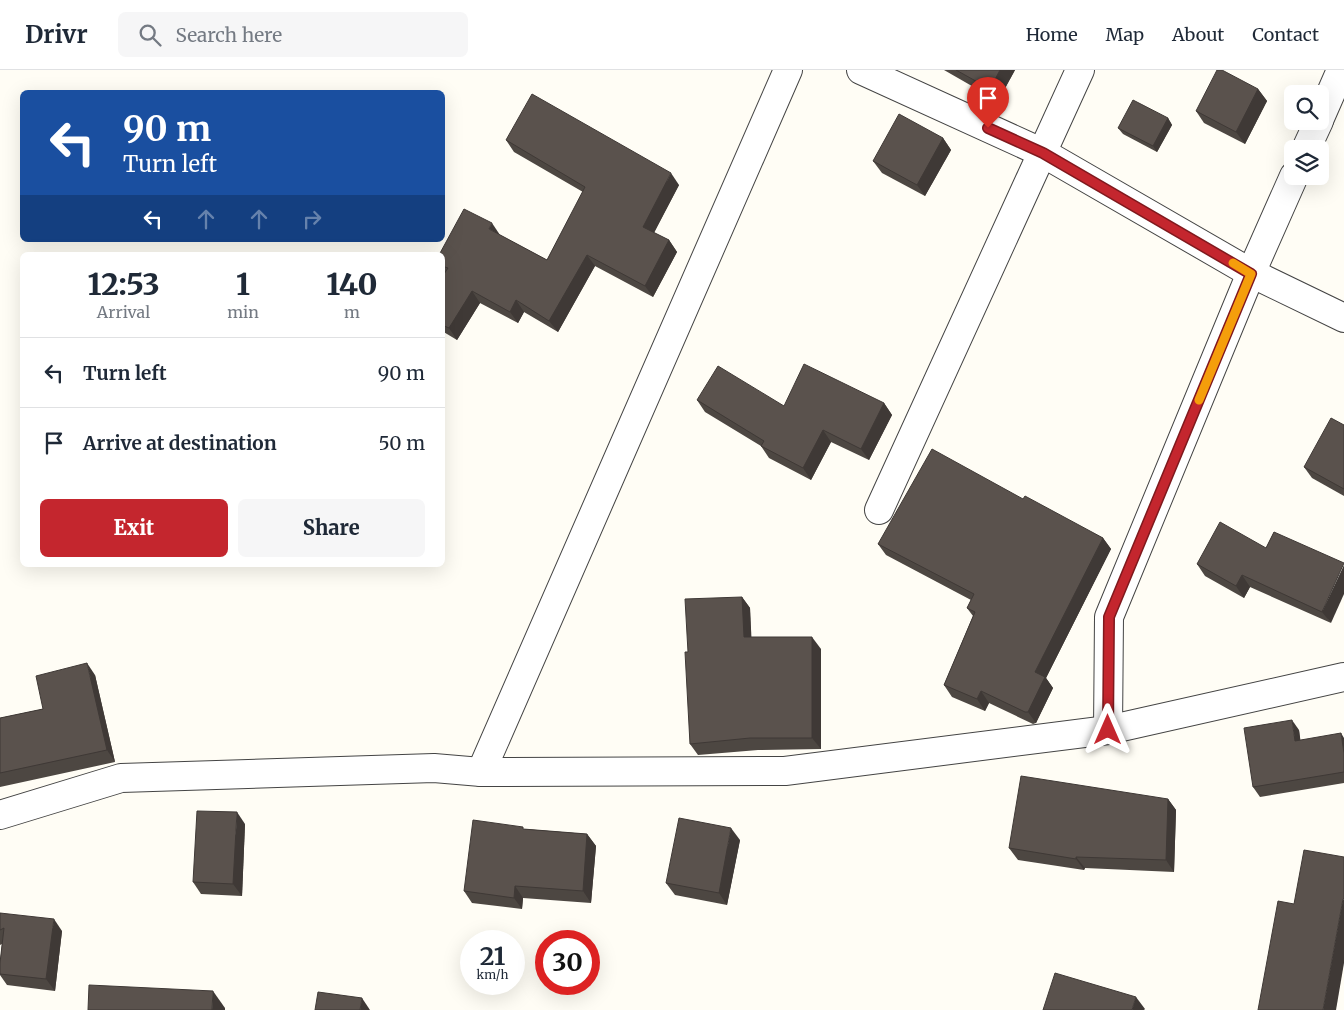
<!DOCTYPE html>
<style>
:root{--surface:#fff;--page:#f6f6f7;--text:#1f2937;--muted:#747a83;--line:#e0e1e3;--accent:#c4262e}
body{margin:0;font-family:Merriweather,serif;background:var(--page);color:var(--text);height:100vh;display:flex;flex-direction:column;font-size:19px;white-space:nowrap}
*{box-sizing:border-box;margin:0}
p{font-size:16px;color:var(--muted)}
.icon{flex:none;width:28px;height:28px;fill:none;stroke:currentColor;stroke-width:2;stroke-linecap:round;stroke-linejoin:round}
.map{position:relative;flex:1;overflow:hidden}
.details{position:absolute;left:20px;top:182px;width:425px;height:315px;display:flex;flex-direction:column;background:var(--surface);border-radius:8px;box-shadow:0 5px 20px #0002}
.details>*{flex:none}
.banner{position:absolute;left:20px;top:20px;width:425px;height:152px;border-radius:8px;box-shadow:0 5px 20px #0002;background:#1a4fa0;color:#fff;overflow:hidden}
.fabs{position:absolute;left:1284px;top:15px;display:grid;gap:10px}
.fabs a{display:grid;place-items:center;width:45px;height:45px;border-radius:8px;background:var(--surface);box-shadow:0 5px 20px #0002;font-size:25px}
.speed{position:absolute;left:460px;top:860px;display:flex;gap:10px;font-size:25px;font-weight:700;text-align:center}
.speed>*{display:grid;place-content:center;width:65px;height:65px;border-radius:50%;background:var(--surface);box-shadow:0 5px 20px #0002;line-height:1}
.speed small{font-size:12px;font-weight:400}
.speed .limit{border:8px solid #d22;background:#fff;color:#111}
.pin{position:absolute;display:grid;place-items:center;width:42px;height:42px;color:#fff;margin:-51px -21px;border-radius:50% 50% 50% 0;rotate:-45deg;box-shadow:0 0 5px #0007}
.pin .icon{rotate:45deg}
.me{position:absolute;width:55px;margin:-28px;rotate:0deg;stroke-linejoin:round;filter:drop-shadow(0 0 4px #0008)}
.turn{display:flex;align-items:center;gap:18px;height:105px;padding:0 20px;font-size:22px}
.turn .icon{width:65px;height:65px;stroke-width:2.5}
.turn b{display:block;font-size:35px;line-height:42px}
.lanes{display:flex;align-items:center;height:48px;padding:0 20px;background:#0003;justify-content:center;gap:25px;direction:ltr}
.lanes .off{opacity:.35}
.eta{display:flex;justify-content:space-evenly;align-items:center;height:85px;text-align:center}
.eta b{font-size:30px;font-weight:800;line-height:35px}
.cta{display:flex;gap:10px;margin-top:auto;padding:10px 20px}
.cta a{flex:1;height:58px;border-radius:8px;background:var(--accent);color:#fff;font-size:20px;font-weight:800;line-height:58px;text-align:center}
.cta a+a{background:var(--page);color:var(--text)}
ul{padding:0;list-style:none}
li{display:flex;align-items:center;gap:15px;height:70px;padding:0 20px;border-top:1px solid var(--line)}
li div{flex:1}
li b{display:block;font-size:19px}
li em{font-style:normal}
header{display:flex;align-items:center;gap:30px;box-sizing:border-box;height:70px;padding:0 25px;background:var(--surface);border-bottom:1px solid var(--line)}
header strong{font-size:24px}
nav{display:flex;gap:28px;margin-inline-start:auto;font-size:18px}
.search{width:350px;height:45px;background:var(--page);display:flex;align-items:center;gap:12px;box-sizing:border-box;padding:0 18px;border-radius:8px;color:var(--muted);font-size:19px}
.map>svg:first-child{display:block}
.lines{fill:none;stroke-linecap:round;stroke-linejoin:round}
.minor-casing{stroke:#444;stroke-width:30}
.minor{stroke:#fff;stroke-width:28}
.wall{fill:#4d4742}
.shaded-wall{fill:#3f3936}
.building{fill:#5a524d;stroke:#3f3936}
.route-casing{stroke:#7f191e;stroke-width:12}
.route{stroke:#c4262e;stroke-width:9}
.slow{stroke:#f59e0b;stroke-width:9}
</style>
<header>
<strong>Drivr</strong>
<div class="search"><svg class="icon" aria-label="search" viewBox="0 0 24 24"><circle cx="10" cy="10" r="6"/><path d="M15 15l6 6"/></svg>Search here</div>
<nav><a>Home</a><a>Map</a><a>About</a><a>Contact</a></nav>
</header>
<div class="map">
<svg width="1344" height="940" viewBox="0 0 1344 940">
<rect width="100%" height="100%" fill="#fffdf5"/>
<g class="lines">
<defs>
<g id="minor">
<path d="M 861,0 L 1043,83 L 1251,203 L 1344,248"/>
<path d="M 1320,48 L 1341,0"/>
<path d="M 1306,79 L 1319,51"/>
<path d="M 879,440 L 1080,0"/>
<path d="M 1108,660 L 1109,547 L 1251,203 L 1294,106"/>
<path d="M 481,702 L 788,0"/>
<path d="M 0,745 L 121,708 L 434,698 L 481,702 L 785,701 L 1108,660 L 1344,607"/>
</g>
</defs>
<use href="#minor" class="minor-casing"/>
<use href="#minor" class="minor"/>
</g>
<g class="wall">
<path d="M 944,0 L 1015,0 L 998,31 Z"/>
<path d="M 1258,19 L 1267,31 L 1245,74 L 1204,53 L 1196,41 Z"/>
<path d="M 1168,48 L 1172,55 L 1157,82 L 1123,64 L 1118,58 Z"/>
<path d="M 943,68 L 951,80 L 925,126 L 882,103 L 873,91 Z"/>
<path d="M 506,70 L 679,115 L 654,163 L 669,170 L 677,182 L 653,227 L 595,196 L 558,262 L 524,242 L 518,253 L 480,233 L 457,270 L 442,261 L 442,207 L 444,204 L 442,202 L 442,185 L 500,165 L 547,190 L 583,122 L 514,82 Z"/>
<path d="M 697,330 L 784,336 L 884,333 L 892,345 L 869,390 L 831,372 L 811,410 L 769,388 L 761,376 L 705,342 Z"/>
<path d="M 1344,355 L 1344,426 L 1312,408 L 1304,397 Z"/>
<path d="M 1023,429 L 1103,468 L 1111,479 L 1046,608 L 1053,618 L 1036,653 L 1033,654 L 989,633 L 985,641 L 952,627 L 944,615 L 973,546 L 967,538 L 971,530 L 886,485 L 878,474 Z"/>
<path d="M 1274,462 L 1331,553 L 1250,517 L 1244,528 L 1205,506 L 1197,494 L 1266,478 Z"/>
<path d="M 742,527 L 750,538 L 751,567 L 821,579 L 821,679 L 758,680 L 698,685 L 690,674 L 688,582 Z"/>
<path d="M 95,605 L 115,692 L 0,717 L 0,648 L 43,639 Z"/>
<path d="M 1299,660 L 1300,670 L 1344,668 L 1344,713 L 1260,727 L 1253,717 Z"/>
<path d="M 1168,729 L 1176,740 L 1174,802 L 1085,798 L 1084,800 L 1018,790 L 1009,778 Z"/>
<path d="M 245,754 L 242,826 L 201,824 L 193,812 Z"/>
<path d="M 525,759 L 587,764 L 596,776 L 591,833 L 523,828 L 522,839 L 472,833 L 464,821 Z"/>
<path d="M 740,770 L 727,835 L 675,825 L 666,813 Z"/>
<path d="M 0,843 L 62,861 L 55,921 L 7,915 L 0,905 L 0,893 L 2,874 L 0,875 Z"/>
</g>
<g class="shaded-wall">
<path d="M 1000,0 L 1015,0 L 998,31 L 990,19 Z"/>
<path d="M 1258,19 L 1267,31 L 1245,74 L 1236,62 Z"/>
<path d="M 1168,48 L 1172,55 L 1157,82 L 1153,76 Z"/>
<path d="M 943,68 L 951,80 L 925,126 L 917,115 Z"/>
<path d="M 671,103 L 679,115 L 651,168 L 643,157 Z"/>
<path d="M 492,153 L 500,165 L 489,159 Z"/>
<path d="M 669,170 L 677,182 L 653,227 L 645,216 Z"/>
<path d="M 587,185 L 595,196 L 558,262 L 549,251 Z"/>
<path d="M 472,221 L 480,233 L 457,270 L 449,258 Z"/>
<path d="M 516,230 L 524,242 L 518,253 L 510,242 Z"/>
<path d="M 884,333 L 892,345 L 869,390 L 861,379 Z"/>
<path d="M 823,360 L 831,372 L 811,410 L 803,398 Z"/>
<path d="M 1103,468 L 1111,479 L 1046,608 L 1053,618 L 1036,653 L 1028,642 L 1035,602 Z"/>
<path d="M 1344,495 L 1344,524 L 1331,553 L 1322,542 Z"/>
<path d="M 1242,505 L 1250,517 L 1244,528 L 1236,516 Z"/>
<path d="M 742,527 L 750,538 L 752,579 L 744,567 Z"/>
<path d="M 812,567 L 821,579 L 821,679 L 812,668 Z"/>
<path d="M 87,593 L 95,605 L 115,692 L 107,680 Z"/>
<path d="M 981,621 L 989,633 L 985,641 L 977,629 Z"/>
<path d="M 1292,650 L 1299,660 L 1302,681 L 1295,671 Z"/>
<path d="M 1341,663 L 1344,668 L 1344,683 Z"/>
<path d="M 1168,729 L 1176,740 L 1174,802 L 1166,790 Z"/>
<path d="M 237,742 L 245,754 L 242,826 L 233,814 Z"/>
<path d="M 731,758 L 740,770 L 727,835 L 719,823 Z"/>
<path d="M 587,764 L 596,776 L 591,833 L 583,821 Z"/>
<path d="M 1076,787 L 1085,798 L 1084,800 L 1076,789 Z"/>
<path d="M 515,816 L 523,828 L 522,839 L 514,828 Z"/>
<path d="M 1343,829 L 1344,830 L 1344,893 L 1336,940 L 1323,940 Z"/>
<path d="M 54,849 L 62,861 L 55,921 L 46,909 Z"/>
<path d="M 213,921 L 225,938 L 225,940 L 212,940 Z"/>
<path d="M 1136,927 L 1145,939 L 1144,940 L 1132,940 Z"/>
<path d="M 362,928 L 370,940 L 360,940 Z"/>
</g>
<g class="building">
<path d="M 956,0 L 1000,0 L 990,19 Z"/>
<path d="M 1217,0 L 1222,0 L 1258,19 L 1236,62 L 1196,41 Z"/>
<path d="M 532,24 L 671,103 L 643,157 L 669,170 L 645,216 L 587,185 L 549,251 L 516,230 L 510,242 L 472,221 L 449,258 L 442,255 L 442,207 L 448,198 L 442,196 L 442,185 L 439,185 L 464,139 L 492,153 L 489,159 L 547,190 L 585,117 L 506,70 Z"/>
<path d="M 1133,30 L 1168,48 L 1153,76 L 1118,58 Z"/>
<path d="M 899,44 L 943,68 L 917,115 L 873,91 Z"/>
<path d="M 804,294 L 884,333 L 861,379 L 823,360 L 803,398 L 761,376 L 764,371 L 697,330 L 718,296 L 784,336 Z"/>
<path d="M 1331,348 L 1344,355 L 1344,419 L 1304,397 Z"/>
<path d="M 932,379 L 1023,429 L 1025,426 L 1103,468 L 1035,602 L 1045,607 L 1028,642 L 1025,642 L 981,621 L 977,629 L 944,615 L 975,542 L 967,538 L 974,524 L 878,474 Z"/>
<path d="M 1220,452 L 1266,478 L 1274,462 L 1344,493 L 1322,542 L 1242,505 L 1236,516 L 1197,494 Z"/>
<path d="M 742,527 L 744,567 L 812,567 L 812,668 L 750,668 L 690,674 L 685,582 L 688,582 L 685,529 Z"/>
<path d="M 87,593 L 107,680 L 0,703 L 0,648 L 43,639 L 36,606 Z"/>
<path d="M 1292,650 L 1295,671 L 1341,663 L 1344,683 L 1344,702 L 1253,717 L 1244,658 Z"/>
<path d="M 1021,706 L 1168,729 L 1166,790 L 1076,787 L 1076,789 L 1009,778 Z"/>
<path d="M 197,741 L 237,742 L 233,814 L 193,812 Z"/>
<path d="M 679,748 L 731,758 L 719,823 L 666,813 Z"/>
<path d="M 473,750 L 523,757 L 523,759 L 587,764 L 583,821 L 515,816 L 514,828 L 464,821 Z"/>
<path d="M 1304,780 L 1344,787 L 1344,829 L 1343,829 L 1323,940 L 1258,940 L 1278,831 L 1294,834 Z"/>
<path d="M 0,843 L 54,849 L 46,909 L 0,904 L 0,893 L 4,858 L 0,860 Z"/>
<path d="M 1055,903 L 1136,927 L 1132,940 L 1043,940 Z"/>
<path d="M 89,915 L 213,921 L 212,940 L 88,940 Z"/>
<path d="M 318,922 L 362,928 L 360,940 L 315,940 Z"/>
</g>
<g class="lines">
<defs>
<path id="route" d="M 988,58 L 1043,83 L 1251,204 L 1109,547 L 1108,660"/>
</defs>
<use href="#route" class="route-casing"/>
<use href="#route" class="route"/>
<path class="slow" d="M 1199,330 L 1251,204 L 1233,193"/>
</g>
</svg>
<div class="fabs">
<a><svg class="icon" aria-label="search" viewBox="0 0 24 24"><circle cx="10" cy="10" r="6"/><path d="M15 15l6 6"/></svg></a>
<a><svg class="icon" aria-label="layers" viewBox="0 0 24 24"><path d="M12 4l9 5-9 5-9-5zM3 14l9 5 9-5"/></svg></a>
</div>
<div class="speed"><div>21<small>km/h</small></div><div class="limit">30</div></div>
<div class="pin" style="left:988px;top:58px;background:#d93025"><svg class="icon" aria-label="arrive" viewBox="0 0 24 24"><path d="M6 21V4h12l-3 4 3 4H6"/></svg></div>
<svg class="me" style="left:1108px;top:660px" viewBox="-20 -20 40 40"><path d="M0-17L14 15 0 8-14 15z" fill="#c4262e" stroke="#fff" stroke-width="4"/></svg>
<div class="banner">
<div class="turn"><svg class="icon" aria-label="left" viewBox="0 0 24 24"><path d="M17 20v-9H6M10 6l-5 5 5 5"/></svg><div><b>90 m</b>Turn left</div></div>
<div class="lanes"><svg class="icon" aria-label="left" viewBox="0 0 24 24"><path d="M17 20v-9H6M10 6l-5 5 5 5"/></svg><svg class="icon off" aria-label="ahead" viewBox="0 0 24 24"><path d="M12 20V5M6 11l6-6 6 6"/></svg><svg class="icon off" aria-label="ahead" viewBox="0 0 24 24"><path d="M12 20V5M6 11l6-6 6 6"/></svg><svg class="icon off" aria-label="right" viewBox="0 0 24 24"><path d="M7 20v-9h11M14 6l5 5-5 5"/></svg></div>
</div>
<section class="details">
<div class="eta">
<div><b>12:53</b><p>Arrival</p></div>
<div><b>1</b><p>min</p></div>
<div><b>140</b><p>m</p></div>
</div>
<ul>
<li><svg class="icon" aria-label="left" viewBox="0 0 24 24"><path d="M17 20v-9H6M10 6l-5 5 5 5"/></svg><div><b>Turn left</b></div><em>90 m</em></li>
<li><svg class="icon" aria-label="arrive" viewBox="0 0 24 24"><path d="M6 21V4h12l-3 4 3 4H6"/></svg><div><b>Arrive at destination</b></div><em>50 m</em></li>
</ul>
<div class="cta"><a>Exit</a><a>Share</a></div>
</section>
</div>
